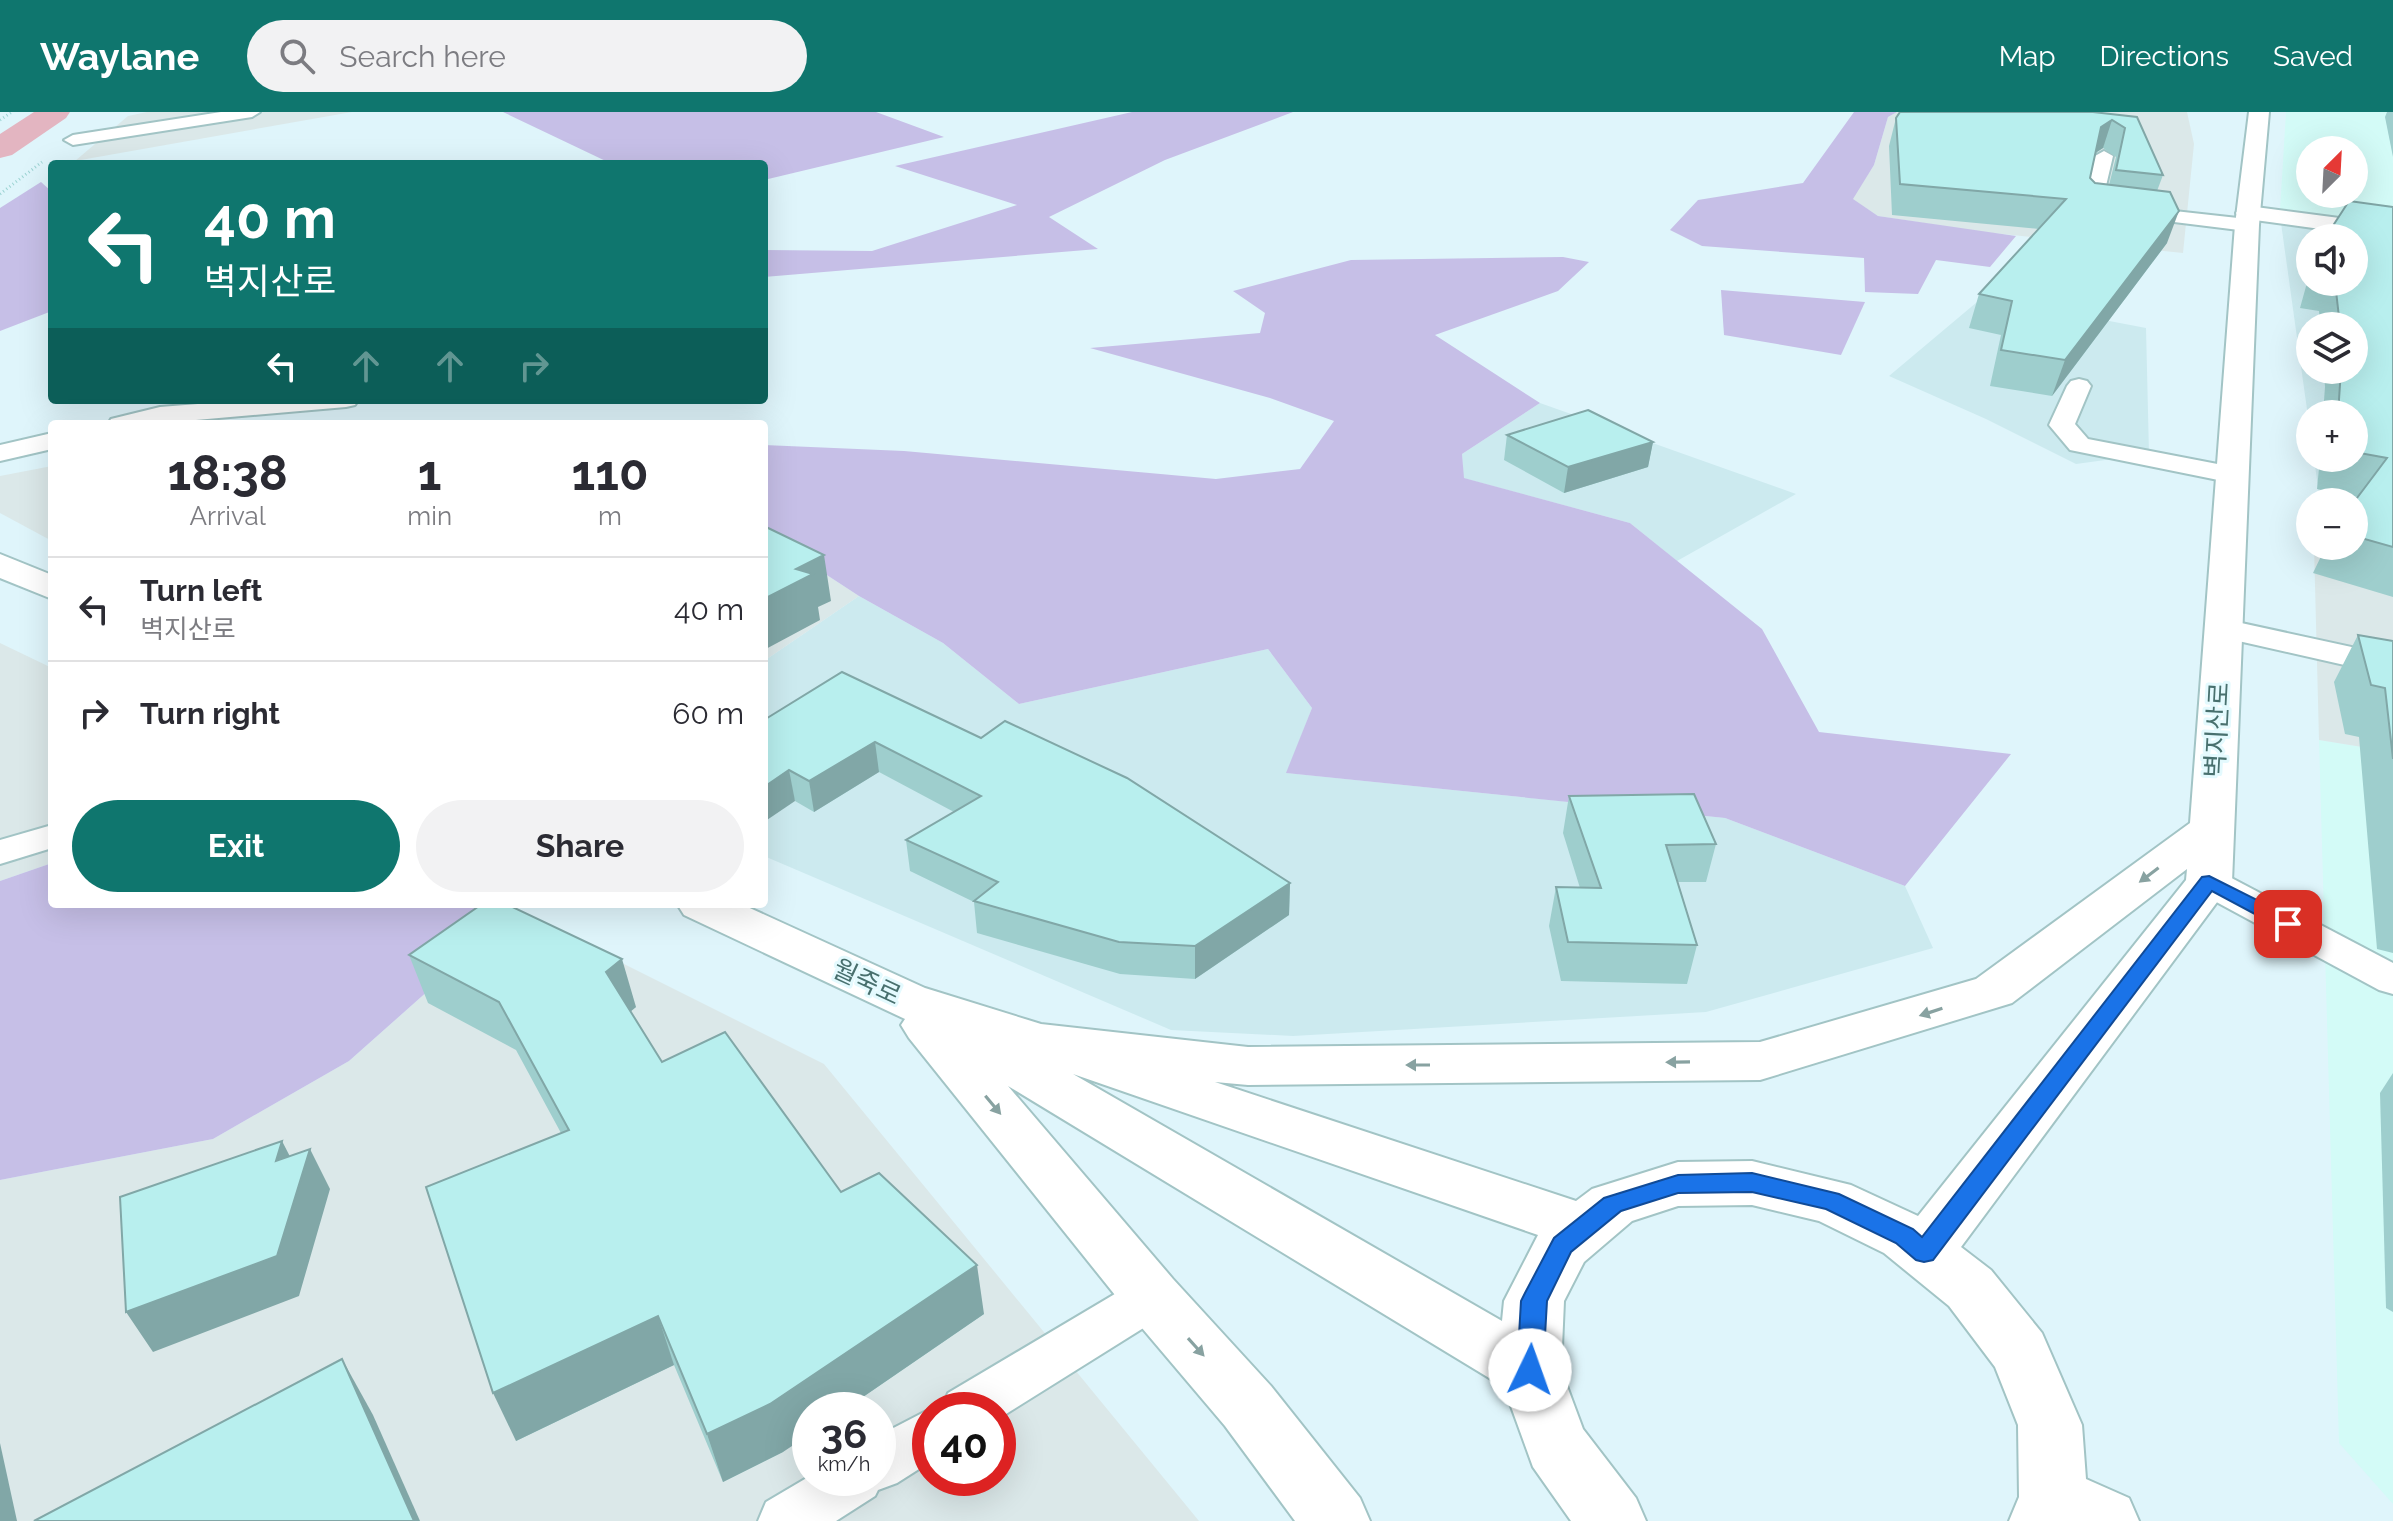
<!DOCTYPE html>
<meta charset="utf-8">
<style>
:root{--surface:#fff;--page:#f2f2f3;--text:#2b2b33;--muted:#7c7c81;--line:#e1e1e2;--accent:#0f766e}
body{margin:0;font-family:Raleway,"Noto Sans KR",sans-serif;background:var(--page);color:var(--text);height:100vh;display:flex;flex-direction:column;font-size:30px;white-space:nowrap}
*{box-sizing:border-box;margin:0}
p{font-size:26px;color:var(--muted)}
.icon{flex:none;width:44px;height:44px;fill:none;stroke:currentColor;stroke-width:2;stroke-linecap:round;stroke-linejoin:round}
.map{position:relative;flex:1;overflow:hidden}
.sheet{position:absolute;left:48px;top:308px;width:720px;height:488px;display:flex;flex-direction:column;background:var(--surface);border-radius:8px;box-shadow:0 8px 32px #0002}
.sheet>*{flex:none}
.guide{position:absolute;left:48px;top:48px;width:720px;height:244px;border-radius:8px;box-shadow:0 8px 32px #0002;background:#0f766e;color:#fff;overflow:hidden}
.needle{width:52px;rotate:24deg}
.buttons{position:absolute;left:2296px;top:24px;display:grid;gap:16px}
.buttons a{display:grid;place-items:center;width:72px;height:72px;border-radius:50%;background:var(--surface);box-shadow:0 8px 32px #0002;font-size:40px}
.speed{position:absolute;left:792px;top:1280px;display:flex;gap:16px;font-size:40px;font-weight:700;text-align:center}
.speed>*{display:grid;place-content:center;width:104px;height:104px;border-radius:50%;background:var(--surface);box-shadow:0 8px 32px #0002;line-height:1}
.speed small{font-size:20px;font-weight:400}
.speed .limit{border:12px solid #d22;background:#fff;color:#111}
.pin{position:absolute;display:grid;place-items:center;width:68px;height:68px;color:#fff;margin:-34px;border-radius:16px;box-shadow:0 4px 12px #0006}
.me{position:absolute;width:88px;margin:-44px;rotate:3deg;stroke-linejoin:round;filter:drop-shadow(0 0 6px #0008)}
.turn{display:flex;align-items:center;gap:28px;height:168px;padding:0 24px;font-size:36px}
.turn .icon{width:104px;height:104px;stroke-width:2.5}
.turn b{display:block;font-size:56px;line-height:68px}
.lanes{display:flex;align-items:center;height:76px;padding:0 24px;background:#0003;justify-content:center;gap:40px;direction:ltr}
.lanes .off{opacity:.35}
.eta{display:flex;justify-content:space-evenly;align-items:center;height:136px;text-align:center}
.eta b{font-size:48px;font-weight:700;line-height:56px}
.cta{display:flex;gap:16px;margin-top:auto;padding:16px 24px}
.cta a{flex:1;height:92px;border-radius:48px;background:var(--accent);color:#fff;font-size:32px;font-weight:700;line-height:92px;text-align:center}
.cta a+a{background:var(--page);color:var(--text)}
ul{padding:0;list-style:none}
li{display:flex;align-items:center;gap:24px;height:104px;padding:0 24px;border-top:2px solid var(--line)}
li div{flex:1}
li b{display:block;font-size:30px}
li em{font-style:normal}
header{display:flex;align-items:center;gap:48px;box-sizing:border-box;height:112px;padding:0 40px;background:var(--accent);color:#fff}
header strong{font-size:38px}
nav{display:flex;gap:44px;margin-inline-start:auto;font-size:28px}
.search{width:560px;height:72px;background:var(--page);display:flex;align-items:center;gap:20px;box-sizing:border-box;padding:0 28px;border-radius:44px;color:var(--muted);font-size:30px}
.map>svg:first-child{display:block}
.residential{fill:#cceaef;fill-rule:evenodd}
.commercial{fill:#d3fbf7;fill-rule:evenodd}
.industrial{fill:#dbe8e9;fill-rule:evenodd}
.green{fill:#c6bfe7}
.lines{fill:none;stroke-linecap:round;stroke-linejoin:round}
.canal{fill:#e3b5c1;fill-rule:evenodd}
.service-casing{stroke:#a2c4c5;stroke-width:4}
.minor-casing{stroke:#a2c4c5;stroke-width:4}
.tertiary-casing{stroke:#a2c4c5;stroke-width:4}
.path{stroke:#9bd3d2;stroke-width:3;stroke-dasharray:1 3;stroke-linecap:butt}
.service{fill:#fff;fill-rule:evenodd}
.minor{fill:#fff;fill-rule:evenodd}
.tertiary{fill:#fff;fill-rule:evenodd}
.wall{fill:#9ececd;fill-rule:evenodd}
.shaded-wall{fill:#81a7a7}
.building{fill:#b8efee;stroke:#81a7a7;stroke-width:2}
.oneway{fill:#88a2a1}
.route{fill:#1a73e8;stroke:#114b97;stroke-width:2}
.labels{text-anchor:middle;stroke-width:6;stroke-linejoin:round;paint-order:stroke}
.street-label{font-size:26px;fill:#48706e;stroke:#e4fafe}
</style>
<header>
<strong>Waylane</strong>
<div class="search"><svg class="icon" aria-label="search" viewBox="0 0 24 24"><circle cx="10" cy="10" r="6"/><path d="M15 15l6 6"/></svg>Search here</div>
<nav><a>Map</a><a>Directions</a><a>Saved</a></nav>
</header>
<div class="map">
<svg width="2393" height="1409" viewBox="0 0 2393 1409">
<rect width="100%" height="100%" fill="#dff5fb"/>
<g class="residential">
<path d="M 2281,111 L 2393,127 L 2393,413 L 2354,402 L 2354,390 L 2320,390 L 2314,346 L 2354,346 L 2354,302 L 2310,302 L 2310,319 ZM 2310,126 L 2354,126 L 2354,170 L 2310,170 ZM 2310,214 L 2354,214 L 2354,258 L 2310,258 Z"/>
<path d="M 1983,185 L 2146,216 L 2149,342 L 2076,352 L 1986,307 L 1889,264 Z"/>
<path d="M 1540,291 L 1796,382 L 1677,449 L 1630,411 L 1463,366 L 1462,342 Z"/>
<path d="M 859,484 L 943,531 L 1019,592 L 1268,537 L 1312,596 L 1287,661 L 1725,706 L 1905,774 L 1933,836 L 1706,900 L 1293,924 L 1171,918 L 764,744 L 764,549 Z"/>
</g>
<g class="commercial">
<path d="M 2286,0 L 2393,0 L 2393,116 L 2280,98 ZM 2310,38 L 2354,38 L 2354,82 L 2310,82 Z"/>
<path d="M 2319,628 L 2393,640 L 2393,1392 L 2339,1331 Z"/>
</g>
<g class="industrial">
<path d="M 147,0 L 352,0 L 75,49 L 128,4 Z"/>
<path d="M 1897,0 L 2187,0 L 2194,32 L 2183,141 L 1983,120 L 1878,104 L 1852,87 L 1874,53 L 1888,5 Z"/>
<path d="M 52,354 L 52,429 L 0,401 L 0,364 Z"/>
<path d="M 2393,413 L 2393,640 L 2319,628 L 2314,434 L 2354,434 Z"/>
<path d="M 764,422 L 859,484 L 764,549 Z"/>
<path d="M 0,531 L 52,556 L 52,751 L 0,769 Z"/>
<path d="M 518,799 L 824,952 L 1199,1409 L 0,1409 L 0,1068 L 213,1027 L 349,949 ZM 810,1298 L 878,1298 L 878,1366 L 810,1366 ZM 930,1298 L 998,1298 L 998,1366 L 930,1366 Z"/>
</g>
<g class="green">
<path d="M 503,0 L 876,0 L 944,25 L 764,68 L 764,52 L 612,52 Z"/>
<path d="M 1132,0 L 1293,0 L 1165,48 L 1049,105 L 1098,137 L 764,165 L 764,138 L 872,139 L 1017,93 L 895,54 Z"/>
<path d="M 1854,0 L 1897,0 L 1888,5 L 1874,53 L 1853,87 L 1878,104 L 2016,124 L 1990,155 L 1936,148 L 1918,182 L 1865,180 L 1864,146 L 1702,134 L 1670,118 L 1698,88 L 1803,71 Z"/>
<path d="M 41,70 L 52,80 L 52,199 L 0,219 L 0,96 Z"/>
<path d="M 1563,145 L 1589,150 L 1558,179 L 1435,223 L 1540,291 L 1462,342 L 1464,366 L 1630,411 L 1762,517 L 1819,620 L 2011,642 L 1905,774 L 1725,706 L 1286,661 L 1312,596 L 1268,537 L 1019,592 L 943,531 L 859,484 L 764,422 L 764,333 L 904,339 L 1216,367 L 1300,357 L 1334,309 L 1270,286 L 1090,236 L 1260,221 L 1265,201 L 1233,179 L 1351,148 Z"/>
<path d="M 1721,178 L 1865,190 L 1841,243 L 1724,223 Z"/>
<path d="M 52,751 L 52,792 L 506,792 L 518,799 L 349,949 L 213,1027 L 0,1068 L 0,769 Z"/>
</g>
<g class="lines">
<path class="canal" d="M 34,0 L 70,0 L 66,6 L 12,43 L 0,46 L 0,22 Z"/>
<defs>
<g id="service">
<path d="M 221,0 L 260,0 L 252,5 L 73,33 L 64,28 L 73,23 Z"/>
<path d="M 2104,39 L 2113,44 L 2102,91 L 2247,107 L 2257,113 L 2247,119 L 2085,99 L 2083,95 L 2095,44 Z"/>
<path d="M 2079,267 L 2087,269 L 2091,274 L 2075,312 L 2088,327 L 2233,355 L 2242,357 L 2246,363 L 2242,369 L 2233,371 L 2070,338 L 2049,313 L 2067,274 L 2071,269 Z"/>
<path d="M 248,288 L 358,288 L 355,293 L 346,295 L 150,312 L 108,312 L 111,307 L 160,295 Z"/>
<path d="M 52,321 L 52,337 L 0,349 L 0,333 Z"/>
<path d="M 2223,507 L 2393,544 L 2393,564 L 2212,523 L 2208,516 L 2212,509 Z"/>
<path d="M 52,713 L 52,736 L 0,752 L 0,728 Z"/>
<path d="M 2209,758 L 2222,761 L 2393,851 L 2393,882 L 2379,878 L 2196,779 L 2190,770 L 2196,761 Z"/>
<path d="M 1152,1164 L 1169,1170 L 1177,1185 L 1169,1200 L 998,1307 L 998,1298 L 941,1298 L 948,1281 L 1135,1170 Z"/>
<path d="M 930,1297 L 933,1298 L 930,1298 L 930,1350 L 897,1371 L 878,1378 L 875,1384 L 836,1409 L 758,1409 L 766,1390 L 810,1364 L 878,1366 L 878,1324 Z"/>
</g>
<path id="minor" d="M 2248,94 L 2393,113 L 2393,127 L 2240,106 L 2236,101 L 2240,96 Z"/>
<g id="tertiary">
<path d="M 2249,0 L 2269,0 L 2259,113 L 2232,770 L 1961,1135 L 1991,1158 L 2042,1221 L 2082,1313 L 2086,1367 L 2129,1386 L 2139,1409 L 2009,1409 L 2019,1385 L 2018,1313 L 1995,1255 L 1949,1194 L 1884,1141 L 1819,1109 L 1752,1093 L 1678,1094 L 1632,1109 L 1584,1150 L 1564,1189 L 1561,1258 L 1583,1317 L 1636,1386 L 1646,1409 L 1571,1409 L 1533,1355 L 1504,1275 L 1008,974 L 1173,1167 L 1271,1274 L 1360,1386 L 1370,1409 L 1295,1409 L 1225,1314 L 1131,1203 L 909,926 L 901,913 L 905,907 L 684,803 L 677,792 L 741,792 L 925,876 L 1041,912 L 1248,935 L 1760,930 L 1976,867 L 2190,711 L 2235,113 ZM 2187,757 L 2186,768 L 1918,1104 L 1851,1073 L 1752,1049 L 1678,1050 L 1592,1077 L 1576,1089 L 1215,970 L 1248,973 L 1760,968 L 2012,891 ZM 1073,962 L 1538,1123 L 1504,1189 L 1502,1209 Z"/>
<path d="M 0,442 L 52,463 L 52,487 L 0,466 Z"/>
</g>
</defs>
<use href="#service" class="service-casing"/>
<use href="#minor" class="minor-casing"/>
<use href="#tertiary" class="tertiary-casing"/>
<g class="path">
<path d="M 0,8 L 12,0"/>
<path d="M 0,82 L 42,50"/>
</g>
<use href="#service" class="service"/>
<use href="#minor" class="minor"/>
<use href="#tertiary" class="tertiary"/>
</g>
<g class="wall">
<path d="M 2387,0 L 2393,0 L 2393,45 L 2385,5 Z"/>
<path d="M 2137,5 L 2163,63 L 2157,79 L 2167,131 L 2052,284 L 1990,274 L 2001,223 L 1969,216 L 1979,182 L 2039,117 L 1892,103 L 1889,34 L 1896,6 ZM 2103,36 L 2116,45 L 2109,73 L 2095,71 L 2090,66 L 2096,41 Z"/>
<path d="M 2393,95 L 2393,485 L 2313,461 L 2326,434 L 2354,434 L 2354,390 L 2358,385 L 2317,377 L 2320,346 L 2354,346 L 2354,302 L 2323,302 L 2325,275 L 2324,258 L 2354,258 L 2354,214 L 2320,214 L 2319,199 L 2300,196 L 2310,160 L 2310,170 L 2354,170 Z"/>
<path d="M 1507,323 L 1653,330 L 1648,355 L 1564,381 L 1504,348 Z"/>
<path d="M 2358,523 L 2393,529 L 2393,841 L 2377,837 L 2359,625 L 2345,622 L 2334,570 Z"/>
<path d="M 842,560 L 1290,771 L 1289,803 L 1195,867 L 1120,862 L 977,821 L 974,790 L 910,759 L 906,728 L 954,700 L 879,660 L 814,700 L 795,689 L 764,608 Z"/>
<path d="M 1569,684 L 1716,732 L 1706,770 L 1678,770 L 1697,833 L 1687,872 L 1561,869 L 1549,814 L 1556,775 L 1580,776 L 1563,721 Z"/>
<path d="M 409,843 L 636,895 L 630,900 L 662,950 L 841,1080 L 984,1202 L 844,1298 L 810,1298 L 783,1340 L 723,1370 L 674,1253 L 516,1329 L 561,1021 L 516,938 L 428,891 Z"/>
<path d="M 2393,961 L 2393,1200 L 2386,1196 L 2380,981 Z"/>
</g>
<g class="shaded-wall">
<path d="M 2112,8 L 2103,36 L 2092,43 L 2101,15 Z"/>
<path d="M 2179,99 L 2167,131 L 2052,284 L 2065,248 Z"/>
<path d="M 1653,330 L 1648,355 L 1564,381 L 1568,355 Z"/>
<path d="M 824,443 L 831,489 L 818,495 L 820,508 L 764,538 L 764,487 L 796,457 Z"/>
<path d="M 875,630 L 879,660 L 814,700 L 809,669 Z"/>
<path d="M 789,658 L 795,689 L 764,710 L 764,675 Z"/>
<path d="M 1290,771 L 1289,803 L 1195,867 L 1195,834 Z"/>
<path d="M 622,847 L 636,895 L 620,908 L 606,860 Z"/>
<path d="M 282,1029 L 301,1066 L 310,1037 L 330,1077 L 299,1184 L 153,1240 L 126,1200 L 276,1049 Z"/>
<path d="M 977,1153 L 984,1202 L 844,1298 L 810,1298 L 810,1322 L 783,1340 L 723,1370 L 707,1322 Z"/>
<path d="M 658,1204 L 674,1253 L 516,1329 L 493,1281 Z"/>
<path d="M 342,1247 L 373,1303 L 420,1409 L 414,1409 Z"/>
<path d="M 0,1331 L 17,1409 L 0,1409 Z"/>
</g>
<g class="building">
<path d="M 1900,0 L 2093,0 L 2137,5 L 2163,63 L 2116,58 L 2125,16 L 2112,8 L 2101,15 L 2090,66 L 2095,71 L 2170,80 L 2179,99 L 2065,248 L 2001,238 L 2012,189 L 1979,182 L 2066,87 L 1900,72 L 1896,6 Z"/>
<path d="M 2349,89 L 2393,95 L 2393,435 L 2354,424 L 2354,390 L 2387,346 L 2354,340 L 2354,302 L 2338,302 L 2341,258 L 2354,258 L 2354,214 L 2340,214 L 2335,170 L 2354,170 L 2354,126 L 2325,126 Z"/>
<path d="M 1588,298 L 1653,330 L 1568,355 L 1507,323 Z"/>
<path d="M 764,414 L 824,443 L 796,457 L 813,462 L 764,487 Z"/>
<path d="M 2358,523 L 2393,529 L 2393,647 L 2385,576 L 2371,573 Z"/>
<path d="M 842,560 L 981,626 L 1005,609 L 1127,666 L 1290,771 L 1195,834 L 1119,830 L 974,789 L 998,770 L 906,728 L 981,684 L 875,630 L 809,669 L 789,658 L 764,675 L 764,608 Z"/>
<path d="M 1694,682 L 1716,732 L 1666,733 L 1697,833 L 1568,830 L 1556,775 L 1601,776 L 1569,684 Z"/>
<path d="M 482,792 L 506,792 L 622,847 L 606,860 L 662,950 L 725,920 L 841,1080 L 879,1061 L 977,1153 L 770,1292 L 707,1322 L 658,1204 L 493,1281 L 426,1075 L 569,1018 L 499,890 L 409,843 Z"/>
<path d="M 282,1029 L 276,1049 L 310,1037 L 277,1144 L 126,1200 L 120,1085 Z"/>
<path d="M 342,1247 L 414,1409 L 34,1409 Z"/>
</g>
<defs><path id="oneway-solid" d="M-6-.8H1V-3.2L6.5 0L1 3.2V.8H-6Z" transform="scale(2)"/></defs>
<g class="oneway">
<use href="#oneway-solid" transform="translate(2149 763) rotate(143)"/>
<use href="#oneway-solid" transform="translate(1931 900) rotate(162)"/>
<use href="#oneway-solid" transform="translate(1678 950) rotate(179)"/>
<use href="#oneway-solid" transform="translate(1418 953) rotate(180)"/>
<use href="#oneway-solid" transform="translate(993 993) rotate(50)"/>
<use href="#oneway-solid" transform="translate(1196 1235) rotate(48)"/>
</g>
<path class="route" d="M 2209,764 L 2295,807 L 2298,812 L 2288,818 L 2281,816 L 2212,779 L 1933,1148 L 1924,1150 L 1916,1148 L 1896,1131 L 1826,1097 L 1752,1080 L 1678,1081 L 1621,1099 L 1571,1140 L 1547,1189 L 1543,1258 L 1539,1266 L 1530,1270 L 1521,1266 L 1517,1258 L 1521,1189 L 1525,1181 L 1554,1126 L 1604,1086 L 1678,1063 L 1752,1061 L 1839,1082 L 1913,1117 L 1922,1125 L 2202,765 Z"/>
<g class="labels">
<g class="street-label">
<text transform="translate(2217 618) rotate(-87)" y="9">벽지산로</text>
<text transform="translate(867 870) rotate(25)" y="9">월죽로</text>
</g>
</g>
</svg>
<div class="buttons">
<a><svg class="needle" viewBox="-14 -14 28 28"><path d="M0-13l5 13h-10z" fill="#e53935"/><path d="M0 13l5-13h-10z" fill="#7c7c81"/></svg></a>
<a><svg class="icon" aria-label="sound" viewBox="0 0 24 24"><path d="M4 9h4l5-4v14l-5-4H4zM17 9q2 3 0 6"/></svg></a>
<a><svg class="icon" aria-label="layers" viewBox="0 0 24 24"><path d="M12 4l9 5-9 5-9-5zM3 14l9 5 9-5"/></svg></a>
<a>+</a>
<a>−</a>
</div>
<div class="speed"><div>36<small>km/h</small></div><div class="limit">40</div></div>
<div class="pin" style="left:2288px;top:812px;background:#d93025"><svg class="icon" aria-label="arrive" viewBox="0 0 24 24"><path d="M6 21V4h12l-3 4 3 4H6"/></svg></div>
<svg class="me" style="left:1530px;top:1258px" viewBox="-20 -20 40 40"><circle r="19" fill="#fff"/><path d="M0-13L10 11 0 6-10 11z" fill="#1a73e8"/></svg>
<div class="guide">
<div class="turn"><svg class="icon" aria-label="left" viewBox="0 0 24 24"><path d="M17 20v-9H6M10 6l-5 5 5 5"/></svg><div><b>40 m</b>벽지산로</div></div>
<div class="lanes"><svg class="icon" aria-label="left" viewBox="0 0 24 24"><path d="M17 20v-9H6M10 6l-5 5 5 5"/></svg><svg class="icon off" aria-label="ahead" viewBox="0 0 24 24"><path d="M12 20V5M6 11l6-6 6 6"/></svg><svg class="icon off" aria-label="ahead" viewBox="0 0 24 24"><path d="M12 20V5M6 11l6-6 6 6"/></svg><svg class="icon off" aria-label="right" viewBox="0 0 24 24"><path d="M7 20v-9h11M14 6l5 5-5 5"/></svg></div>
</div>
<section class="sheet">
<div class="eta">
<div><b>18:38</b><p>Arrival</p></div>
<div><b>1</b><p>min</p></div>
<div><b>110</b><p>m</p></div>
</div>
<ul>
<li><svg class="icon" aria-label="left" viewBox="0 0 24 24"><path d="M17 20v-9H6M10 6l-5 5 5 5"/></svg><div><b>Turn left</b><p>벽지산로</p></div><em>40 m</em></li>
<li><svg class="icon" aria-label="right" viewBox="0 0 24 24"><path d="M7 20v-9h11M14 6l5 5-5 5"/></svg><div><b>Turn right</b></div><em>60 m</em></li>
</ul>
<div class="cta"><a>Exit</a><a>Share</a></div>
</section>
</div>
